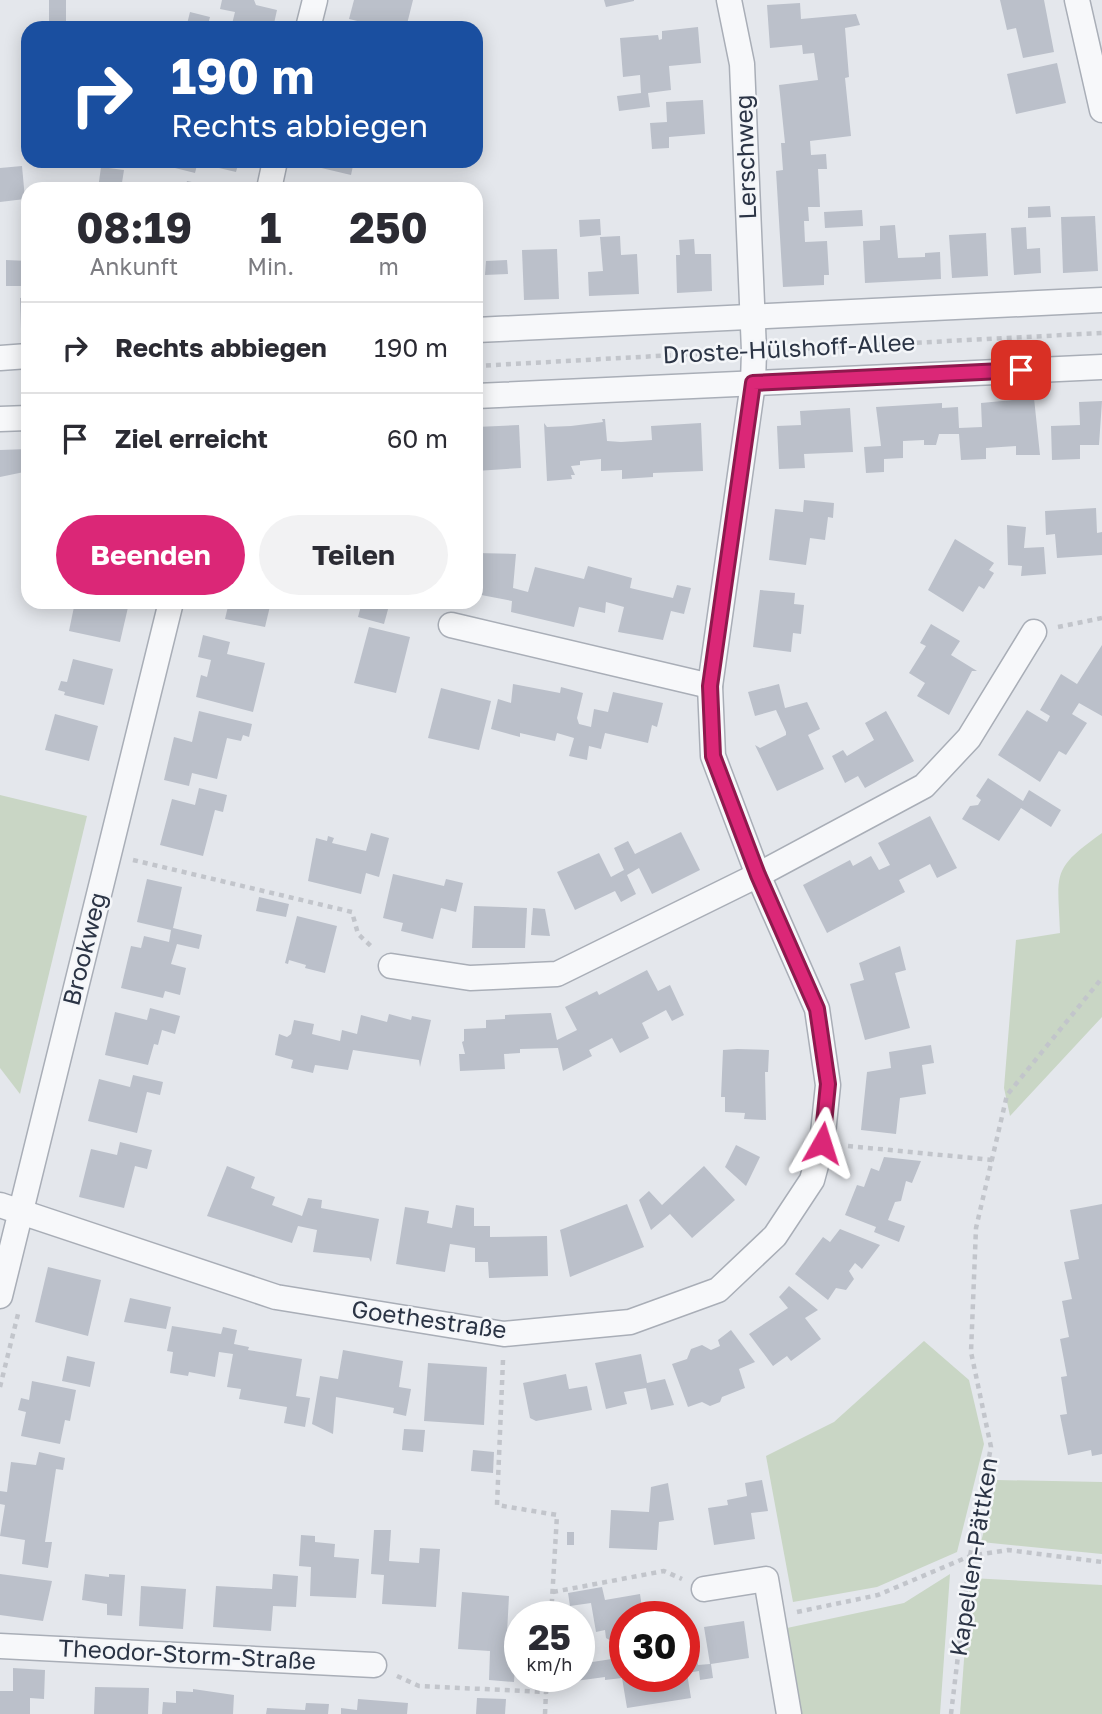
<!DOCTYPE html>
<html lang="de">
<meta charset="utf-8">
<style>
:root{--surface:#fff;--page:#f2f2f3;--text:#2b2b33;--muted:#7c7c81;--line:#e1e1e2;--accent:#db2777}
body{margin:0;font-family:"Golos Text",sans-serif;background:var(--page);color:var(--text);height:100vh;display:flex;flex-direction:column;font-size:26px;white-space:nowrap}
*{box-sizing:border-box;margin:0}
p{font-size:23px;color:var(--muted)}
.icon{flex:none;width:38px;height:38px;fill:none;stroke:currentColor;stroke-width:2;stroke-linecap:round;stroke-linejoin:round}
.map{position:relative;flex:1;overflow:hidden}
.side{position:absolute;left:21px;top:182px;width:462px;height:427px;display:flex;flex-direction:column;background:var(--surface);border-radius:21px;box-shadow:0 4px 18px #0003}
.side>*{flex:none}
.banner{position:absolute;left:21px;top:21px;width:462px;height:147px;border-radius:21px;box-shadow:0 4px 18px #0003;background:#1a4fa0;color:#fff;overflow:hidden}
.speed{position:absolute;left:504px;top:1601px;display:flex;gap:14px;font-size:35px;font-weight:700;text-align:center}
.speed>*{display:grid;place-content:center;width:91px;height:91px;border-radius:50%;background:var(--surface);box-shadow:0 4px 18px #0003;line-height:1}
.speed small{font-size:18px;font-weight:400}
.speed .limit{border:10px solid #d22;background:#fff;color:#111}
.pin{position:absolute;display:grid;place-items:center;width:60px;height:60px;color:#fff;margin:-30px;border-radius:14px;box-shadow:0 4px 10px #0006}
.me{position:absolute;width:77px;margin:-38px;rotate:6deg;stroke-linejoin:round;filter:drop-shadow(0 0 5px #0008)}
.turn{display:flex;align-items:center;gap:24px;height:147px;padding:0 35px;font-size:32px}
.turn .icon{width:91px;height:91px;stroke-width:2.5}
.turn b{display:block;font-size:49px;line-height:60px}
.eta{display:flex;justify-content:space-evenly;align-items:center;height:119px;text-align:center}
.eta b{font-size:42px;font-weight:700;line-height:49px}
.primary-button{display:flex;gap:14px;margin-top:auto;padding:14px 35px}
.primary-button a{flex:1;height:80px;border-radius:42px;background:var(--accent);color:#fff;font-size:28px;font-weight:700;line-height:80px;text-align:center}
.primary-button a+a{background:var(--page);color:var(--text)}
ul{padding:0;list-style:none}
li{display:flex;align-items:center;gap:21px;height:91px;padding:0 35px;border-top:2px solid var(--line)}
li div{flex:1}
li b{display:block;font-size:26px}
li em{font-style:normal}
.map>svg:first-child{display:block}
.green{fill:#c9d6c5}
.building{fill:#bbc0ca}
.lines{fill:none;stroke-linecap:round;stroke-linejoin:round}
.street-casing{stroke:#a9aeb7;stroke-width:27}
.path{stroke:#c2c5cb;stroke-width:4.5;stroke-dasharray:5 5;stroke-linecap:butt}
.street{stroke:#f7f8fa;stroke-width:24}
.route-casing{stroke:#8e194d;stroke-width:18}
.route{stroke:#db2777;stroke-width:12}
.labels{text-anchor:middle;stroke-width:5;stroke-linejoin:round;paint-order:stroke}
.street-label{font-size:24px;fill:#2b3445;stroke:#f4f6f9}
</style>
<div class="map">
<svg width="1102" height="1714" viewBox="0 0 1102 1714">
<rect width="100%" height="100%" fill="#e4e7ec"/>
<g class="green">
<path d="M 0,795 L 87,816 L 20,1094 L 0,1068 Z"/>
<path d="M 1102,833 L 1102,1017 L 1010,1116 L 1004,1088 L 1016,940 L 1060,933 C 1058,873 1050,870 1102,833 Z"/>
<path d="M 924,1341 L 969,1380 L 984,1444 L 957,1552 L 877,1587 L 793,1602 L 766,1456 L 834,1422 Z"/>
<path d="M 997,1480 L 1102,1482 L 1102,1554 L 981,1542 Z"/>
<path d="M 950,1574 L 940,1714 L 801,1714 L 787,1628 L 904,1603 Z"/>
<path d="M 970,1578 L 1102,1585 L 1102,1714 L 960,1714 Z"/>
</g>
<g class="building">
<rect x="49" y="0" width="17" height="24"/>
<path d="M 222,0 L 254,0 L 256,5 L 277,10 L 273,28 L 231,28 L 235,12 L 220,9 Z"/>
<path d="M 354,0 L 413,0 L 406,28 L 386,28 L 349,19 Z"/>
<path d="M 604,0 L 634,0 L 634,1 L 606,7 Z"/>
<path d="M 1000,0 L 1044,0 L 1054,52 L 1023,58 L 1016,28 L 1007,30 Z"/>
<path d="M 800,3 L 801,19 L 856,14 L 860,25 L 845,28 L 849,77 L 845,78 L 851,136 L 810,141 L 811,155 L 826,154 L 827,169 L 818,169 L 820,207 L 808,207 L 809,221 L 804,221 L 805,242 L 827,241 L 829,275 L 824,275 L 824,285 L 783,287 L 776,171 L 783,170 L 781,143 L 785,143 L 779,85 L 818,80 L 814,53 L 803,54 L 802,45 L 770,48 L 767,5 Z"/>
<path d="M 190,12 L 210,17 L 207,28 L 186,28 Z"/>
<path d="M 698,27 L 701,63 L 669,66 L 671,90 L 648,93 L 650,107 L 619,111 L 617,96 L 641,93 L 640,75 L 623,77 L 620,38 L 658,35 L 659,40 L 662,39 L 662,31 Z"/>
<path d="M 1057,63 L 1066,103 L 1016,114 L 1007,74 Z"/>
<path d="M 703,100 L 705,134 L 669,137 L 669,148 L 652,149 L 650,123 L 667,122 L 666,102 Z"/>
<path d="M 168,161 L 198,161 L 195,173 L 167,166 Z"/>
<path d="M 203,161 L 239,161 L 236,172 L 202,164 Z"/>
<path d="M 314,161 L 354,161 L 351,175 L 313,166 Z"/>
<path d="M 22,166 L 25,199 L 0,202 L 0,168 Z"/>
<path d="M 101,167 L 124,170 L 121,189 L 98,189 Z"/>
<path d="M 187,181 L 216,187 L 216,189 L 185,189 Z"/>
<path d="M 1050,206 L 1051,217 L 1028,218 L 1028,207 Z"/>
<path d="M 862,210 L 863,226 L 825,228 L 824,212 Z"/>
<path d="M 1095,216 L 1098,271 L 1063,273 L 1061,217 Z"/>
<path d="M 600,219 L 601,235 L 580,237 L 579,220 Z"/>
<path d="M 895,225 L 898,258 L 925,257 L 925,253 L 940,252 L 941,279 L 865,283 L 863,241 L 880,240 L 880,226 Z"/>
<path d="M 1026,227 L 1027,249 L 1040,248 L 1041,273 L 1014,275 L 1011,228 Z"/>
<path d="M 986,233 L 988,276 L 952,278 L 949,235 Z"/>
<path d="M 620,236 L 621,255 L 637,254 L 639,294 L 589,296 L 588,272 L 603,271 L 600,237 Z"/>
<path d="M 694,239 L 695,254 L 711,254 L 712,291 L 677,293 L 676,255 L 680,255 L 679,240 Z"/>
<path d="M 557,249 L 559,299 L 524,300 L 522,250 Z"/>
<path d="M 6,260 L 28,261 L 28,286 L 6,286 Z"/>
<path d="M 507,260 L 508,274 L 485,275 L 486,261 Z"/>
<path d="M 28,297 L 28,327 L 21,328 L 20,298 Z"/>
<path d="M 1034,398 L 1040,455 L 1016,455 L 1016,446 L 986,448 L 986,459 L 961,460 L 959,434 L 939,434 L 936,445 L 924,445 L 924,440 L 903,441 L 903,458 L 884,459 L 884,472 L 866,473 L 864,447 L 881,446 L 876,407 L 942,403 L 942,408 L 958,407 L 959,428 L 982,427 L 981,403 Z"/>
<path d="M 1102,401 L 1099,445 L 1080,445 L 1080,459 L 1052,460 L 1051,426 L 1080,425 L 1079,402 Z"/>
<path d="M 850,408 L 853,452 L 804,454 L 805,468 L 779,469 L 777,426 L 801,425 L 800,411 Z"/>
<path d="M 602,419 L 605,419 L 607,441 L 621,442 L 652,440 L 651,426 L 701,423 L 703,471 L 653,473 L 653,477 L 622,479 L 622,470 L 601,471 L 601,459 L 580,461 L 580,465 L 571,466 L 575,475 L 571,475 L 572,479 L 547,481 L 544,423 L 547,427 L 571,426 L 603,422 Z"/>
<path d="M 519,425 L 521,468 L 476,471 L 476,427 Z"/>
<path d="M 28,449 L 28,484 L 24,484 L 24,472 L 0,477 L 0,450 Z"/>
<path d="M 804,500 L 834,503 L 833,518 L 828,517 L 825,540 L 810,538 L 806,565 L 769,560 L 775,509 L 803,512 Z"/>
<path d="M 1096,508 L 1097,533 L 1102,532 L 1102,555 L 1057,558 L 1055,534 L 1046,535 L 1045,511 Z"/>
<path d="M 1007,525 L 1026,527 L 1024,548 L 1044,547 L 1046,574 L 1021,576 L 1022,566 L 1008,565 Z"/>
<path d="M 955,539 L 994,563 L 989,570 L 994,573 L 984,589 L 979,586 L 963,612 L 928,590 Z"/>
<path d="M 476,553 L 516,554 L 513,588 L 528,592 L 535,567 L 584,579 L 588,566 L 632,578 L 630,588 L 673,598 L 677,585 L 691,588 L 684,614 L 671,611 L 663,640 L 618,632 L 624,607 L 606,602 L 605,613 L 579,607 L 574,627 L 511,612 L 512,601 L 476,594 Z"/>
<path d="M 760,590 L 795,593 L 794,604 L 804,605 L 801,634 L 793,633 L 791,652 L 753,647 Z"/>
<path d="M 75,602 L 129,603 L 120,642 L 69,631 Z"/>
<path d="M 229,602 L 271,602 L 265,627 L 225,619 Z"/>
<path d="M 362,602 L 390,602 L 384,624 L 358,617 Z"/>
<path d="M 931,624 L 960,641 L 951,655 L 977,671 L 972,671 L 949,715 L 917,696 L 925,683 L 909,673 L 926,646 L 920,643 Z"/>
<path d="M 369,627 L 410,637 L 396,693 L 354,683 Z"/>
<path d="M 203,635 L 230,642 L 227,654 L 265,663 L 253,712 L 196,697 L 201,675 L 207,677 L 211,660 L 198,657 Z"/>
<path d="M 1102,645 L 1102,716 L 1079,703 L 1072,714 L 1087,723 L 1066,755 L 1059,751 L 1040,782 L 998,755 L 1027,710 L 1047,722 L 1050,716 L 1040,710 L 1061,674 L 1077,684 Z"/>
<path d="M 73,659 L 113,669 L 104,705 L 64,695 L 65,692 L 58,690 L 61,681 L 67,682 Z"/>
<path d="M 513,684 L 560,693 L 561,687 L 583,693 L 577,718 L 579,724 L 591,727 L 594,709 L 608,712 L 613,692 L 663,703 L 657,727 L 652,725 L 648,743 L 605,733 L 601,749 L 589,746 L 587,760 L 569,756 L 574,738 L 557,733 L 555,741 L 520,733 L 520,737 L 491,729 L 498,699 L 511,703 Z"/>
<path d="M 779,684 L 785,708 L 807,702 L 820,729 L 808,735 L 824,769 L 777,791 L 755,745 L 760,748 L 786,735 L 786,732 L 776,710 L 755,716 L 748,692 Z"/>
<path d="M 441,688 L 491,701 L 479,750 L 428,738 Z"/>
<path d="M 199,711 L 252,724 L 249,737 L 243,735 L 241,741 L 227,738 L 217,779 L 192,773 L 189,786 L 164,780 L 174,737 L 192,742 Z"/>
<path d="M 886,711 L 914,761 L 865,788 L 858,776 L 845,783 L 832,756 L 843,750 L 847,756 L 874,740 L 865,723 Z"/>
<path d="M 55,714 L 98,726 L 89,761 L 45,750 Z"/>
<path d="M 988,778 L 1023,801 L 1029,790 L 1061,810 L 1051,827 L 1021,808 L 999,841 L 962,819 L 970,806 L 978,805 L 981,800 L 976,796 Z"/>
<path d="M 199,788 L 227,795 L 223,812 L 215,810 L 203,856 L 160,845 L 172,799 L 195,805 Z"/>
<path d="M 930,816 L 957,868 L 937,878 L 930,864 L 899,880 L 905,892 L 827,933 L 803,885 L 850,860 L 853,866 L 871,856 L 879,870 L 890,865 L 878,843 Z"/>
<path d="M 681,832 L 700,870 L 652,894 L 639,868 L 627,875 L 636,894 L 621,902 L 615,891 L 575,910 L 557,872 L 599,853 L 611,877 L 624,870 L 614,848 L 628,841 L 635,854 Z"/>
<path d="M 371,833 L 389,838 L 379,877 L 366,873 L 361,894 L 308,881 L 316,838 L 327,841 L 328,836 L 334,838 L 332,843 L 366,851 Z"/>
<path d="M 393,874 L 444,886 L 446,879 L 463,883 L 456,912 L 441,908 L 433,939 L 401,931 L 403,923 L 383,918 Z"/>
<path d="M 147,879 L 182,887 L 173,928 L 202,935 L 199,949 L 177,944 L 171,964 L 186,968 L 180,995 L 165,991 L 163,998 L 121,988 L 131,946 L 141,948 L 144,936 L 169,942 L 171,930 L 137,922 Z"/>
<path d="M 259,897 L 289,904 L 286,917 L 256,911 Z"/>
<path d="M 474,906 L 527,908 L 525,948 L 472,948 Z"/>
<path d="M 533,908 L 545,909 L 550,936 L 531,935 Z"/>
<path d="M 297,916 L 337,926 L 325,973 L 305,968 L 306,965 L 289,960 L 288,964 L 285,963 Z"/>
<path d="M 900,946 L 906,970 L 895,973 L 910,1028 L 865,1040 L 850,984 L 864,980 L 859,963 Z"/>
<path d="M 647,970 L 658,991 L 670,985 L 684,1015 L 672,1021 L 666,1010 L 642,1023 L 649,1038 L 620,1053 L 612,1038 L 589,1050 L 592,1056 L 563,1071 L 558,1048 L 520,1049 L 520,1053 L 504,1054 L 505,1069 L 460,1071 L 459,1054 L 465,1054 L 462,1042 L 464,1041 L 464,1029 L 486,1028 L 486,1020 L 505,1019 L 505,1015 L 551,1013 L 557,1040 L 577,1030 L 565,1007 L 597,991 L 599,995 Z"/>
<path d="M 150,1008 L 180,1016 L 175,1034 L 162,1030 L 158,1045 L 154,1044 L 148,1065 L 105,1055 L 115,1012 L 147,1020 Z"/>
<path d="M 389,1014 L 411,1020 L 412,1016 L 431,1020 L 420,1067 L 419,1060 L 353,1050 L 348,1070 L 315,1065 L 313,1073 L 291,1068 L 293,1060 L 275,1055 L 279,1034 L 287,1037 L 291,1034 L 294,1020 L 314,1024 L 312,1034 L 340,1041 L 342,1030 L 357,1034 L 361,1015 L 387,1022 Z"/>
<path d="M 931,1045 L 934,1063 L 922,1065 L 926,1094 L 900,1098 L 896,1134 L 861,1130 L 867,1072 L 891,1068 L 889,1052 Z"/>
<path d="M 737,1049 L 769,1050 L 768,1072 L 765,1072 L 766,1120 L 744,1119 L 745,1113 L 725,1112 L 725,1097 L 721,1097 L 723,1050 Z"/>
<path d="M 133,1075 L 163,1082 L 160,1095 L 147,1092 L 137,1133 L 88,1121 L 99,1079 L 130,1087 Z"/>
<path d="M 120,1142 L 152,1150 L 147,1169 L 135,1166 L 124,1208 L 79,1197 L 91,1149 L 117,1155 Z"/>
<path d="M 736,1145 L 760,1157 L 746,1186 L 725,1167 Z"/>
<path d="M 884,1157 L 921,1161 L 912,1183 L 906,1181 L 901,1201 L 895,1202 L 888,1220 L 905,1226 L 899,1242 L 874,1232 L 876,1227 L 845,1215 L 857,1185 L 864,1187 L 871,1168 L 879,1171 Z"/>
<path d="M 227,1166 L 255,1177 L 251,1188 L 275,1197 L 272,1205 L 302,1216 L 308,1198 L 322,1200 L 321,1208 L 379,1219 L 371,1262 L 369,1258 L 313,1252 L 317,1230 L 298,1226 L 292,1243 L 207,1216 Z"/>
<path d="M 704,1166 L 735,1200 L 692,1238 L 670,1214 L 651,1230 L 639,1200 L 649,1191 L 662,1205 Z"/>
<path d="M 627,1204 L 644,1247 L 570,1277 L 560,1230 Z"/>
<path d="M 1102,1204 L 1102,1454 L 1092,1456 L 1091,1450 L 1068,1455 L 1060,1415 L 1067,1414 L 1061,1377 L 1067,1376 L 1060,1339 L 1069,1337 L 1062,1301 L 1072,1299 L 1064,1262 L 1079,1259 L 1070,1210 Z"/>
<path d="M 456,1205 L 474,1208 L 474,1226 L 490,1226 L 490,1237 L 547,1236 L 548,1276 L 489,1278 L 488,1262 L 475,1262 L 475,1248 L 450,1244 L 445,1272 L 396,1264 L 405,1207 L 429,1211 L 427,1223 L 452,1228 Z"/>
<path d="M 840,1229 L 880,1245 L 862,1269 L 855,1263 L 849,1271 L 854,1279 L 846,1290 L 836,1288 L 828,1300 L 795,1274 L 823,1237 L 830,1242 Z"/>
<path d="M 48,1267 L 101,1280 L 88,1336 L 35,1322 Z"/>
<path d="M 789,1286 L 818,1310 L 805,1318 L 821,1339 L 791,1361 L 787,1356 L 773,1366 L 749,1334 L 788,1308 L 779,1297 Z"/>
<path d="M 130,1298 L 171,1307 L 166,1329 L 124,1322 Z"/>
<path d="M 172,1326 L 221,1334 L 223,1327 L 237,1330 L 234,1344 L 249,1347 L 248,1350 L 302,1359 L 296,1396 L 310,1398 L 305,1427 L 284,1423 L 287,1407 L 239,1399 L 241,1389 L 227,1387 L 233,1354 L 219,1352 L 215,1377 L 189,1372 L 188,1376 L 170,1373 L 173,1352 L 167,1351 Z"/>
<path d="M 731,1330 L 755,1362 L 739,1369 L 745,1388 L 722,1397 L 720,1402 L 710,1406 L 702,1402 L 688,1407 L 672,1364 L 687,1359 L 691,1349 L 702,1345 L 711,1350 L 720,1346 L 718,1340 Z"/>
<path d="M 343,1350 L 403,1361 L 399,1387 L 411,1389 L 406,1416 L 393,1413 L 394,1408 L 336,1397 L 333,1434 L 312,1424 L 320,1376 L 338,1379 Z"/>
<path d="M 641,1354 L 647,1383 L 665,1379 L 674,1405 L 651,1410 L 646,1388 L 624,1392 L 627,1404 L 606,1409 L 595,1363 Z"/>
<path d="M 67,1356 L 95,1362 L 90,1387 L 62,1381 Z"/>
<path d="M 428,1363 L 487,1367 L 484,1425 L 424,1421 Z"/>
<path d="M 566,1374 L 569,1389 L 587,1386 L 592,1410 L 536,1421 L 530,1418 L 523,1383 Z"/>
<path d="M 32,1381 L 76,1390 L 70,1421 L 65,1420 L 60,1444 L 21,1436 L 26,1412 L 18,1410 L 21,1398 L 29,1400 Z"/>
<path d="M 404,1429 L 425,1430 L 423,1452 L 402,1450 Z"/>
<path d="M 473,1450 L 494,1452 L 493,1473 L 471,1471 Z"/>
<path d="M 39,1452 L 65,1458 L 63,1470 L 56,1469 L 45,1542 L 52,1542 L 48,1568 L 22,1564 L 25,1540 L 0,1536 L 5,1505 L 0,1504 L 0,1491 L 7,1492 L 11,1462 L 36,1465 Z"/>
<path d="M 762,1480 L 768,1511 L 751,1513 L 755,1539 L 714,1545 L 708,1508 L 728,1505 L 727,1500 L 747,1496 L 745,1483 Z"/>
<path d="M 668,1483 L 674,1520 L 659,1522 L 657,1550 L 609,1548 L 611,1510 L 649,1512 L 651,1487 Z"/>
<path d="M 374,1530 L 391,1530 L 389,1561 L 419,1563 L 420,1548 L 440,1549 L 436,1607 L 382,1604 L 384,1575 L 371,1574 Z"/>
<rect x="567" y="1532" width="7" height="13"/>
<path d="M 301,1535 L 315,1536 L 315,1542 L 335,1544 L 334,1557 L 359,1559 L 356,1598 L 310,1596 L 311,1567 L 299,1566 Z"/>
<path d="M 0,1574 L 52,1581 L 43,1621 L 0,1615 Z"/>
<path d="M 85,1574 L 109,1577 L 109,1574 L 125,1575 L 122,1616 L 107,1615 L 107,1604 L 82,1600 Z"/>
<path d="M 273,1574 L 298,1576 L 296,1607 L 273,1606 L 271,1631 L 213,1627 L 216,1586 L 272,1589 Z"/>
<path d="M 141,1586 L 186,1589 L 183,1629 L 139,1626 Z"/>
<path d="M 602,1587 L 605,1600 L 640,1594 L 643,1615 L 625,1617 L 625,1635 L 615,1643 L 606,1638 L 605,1630 L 596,1632 L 591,1603 L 570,1606 L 568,1593 Z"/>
<path d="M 462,1592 L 509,1596 L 506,1651 L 516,1651 L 514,1682 L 489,1680 L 490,1651 L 458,1649 Z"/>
<path d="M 744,1621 L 749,1658 L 711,1664 L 713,1678 L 700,1680 L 699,1671 L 687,1673 L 691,1698 L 627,1708 L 622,1678 L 605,1680 L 605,1677 L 568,1682 L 562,1676 L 579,1676 L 579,1664 L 625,1657 L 625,1676 L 684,1676 L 684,1638 L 694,1637 L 698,1665 L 710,1664 L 704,1627 Z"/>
<path d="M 13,1668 L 45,1670 L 44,1699 L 30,1698 L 30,1714 L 0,1714 L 0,1691 L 13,1691 Z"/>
<path d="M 95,1687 L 149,1688 L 148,1714 L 94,1714 Z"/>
<path d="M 193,1689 L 234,1695 L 233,1714 L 162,1714 L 163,1702 L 176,1703 L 176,1691 L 193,1692 Z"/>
<path d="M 477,1698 L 506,1699 L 505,1714 L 476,1714 Z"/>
<path d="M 358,1699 L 408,1703 L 407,1714 L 341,1714 L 341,1708 L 357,1710 Z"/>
<path d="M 306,1703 L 329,1704 L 328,1714 L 266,1714 L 267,1708 L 305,1710 Z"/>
</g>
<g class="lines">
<defs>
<g id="street">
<path d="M 1077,0 L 1102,110"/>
<path d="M 308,28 L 315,0"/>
<path d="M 269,189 L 275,161"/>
<path d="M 476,330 L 1102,300"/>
<path d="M 0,358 L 28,356"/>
<path d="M 476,396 L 1102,367"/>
<path d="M 0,419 L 28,418"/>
<path d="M 451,625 L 710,686"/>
<path d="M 391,966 L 470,978 L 557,974 L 758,875 L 924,786 L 969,738 L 1034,632"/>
<path d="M 0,1205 L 276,1297 L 504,1334 L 630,1322 L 718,1290 L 775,1236 L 812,1180 L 822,1143 L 828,1085 L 817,1009 L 758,875 L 713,756 L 710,686 L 753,383 L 754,351 L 742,64 L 729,0"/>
<path d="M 0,1296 L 171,602"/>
<path d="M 704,1589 L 766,1579 L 789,1714"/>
<path d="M 0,1646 L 374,1665"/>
</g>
</defs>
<use href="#street" class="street-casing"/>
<g class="path">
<path d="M 777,350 L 1102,333"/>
<path d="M 476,366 L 730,352"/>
<path d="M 1058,627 L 1102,618"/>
<path d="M 133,860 L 352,912 L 358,934 L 373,948"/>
<path d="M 848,1146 L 993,1160"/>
<path d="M 503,1360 L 497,1505 L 557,1515 L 551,1617"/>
<path d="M 0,1387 L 18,1314"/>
<path d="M 553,1592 L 664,1571 L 682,1579"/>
<path d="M 797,1612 L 878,1595 L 970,1556 L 1008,1550 L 1102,1562"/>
<path d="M 397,1676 L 419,1686 L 546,1692 L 547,1676"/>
<path d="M 545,1714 L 546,1692"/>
<path d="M 951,1714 L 970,1556 L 991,1447 L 971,1352 L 976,1228 L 1007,1095 L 1102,978"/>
</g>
<use href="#street" class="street"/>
</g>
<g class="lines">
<defs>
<path id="route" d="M 822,1143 L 828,1084 L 817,1009 L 758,875 L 713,756 L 710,686 L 753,383 L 1021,370"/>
</defs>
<use href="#route" class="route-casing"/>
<use href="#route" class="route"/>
</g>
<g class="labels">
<g class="street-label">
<text transform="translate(746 157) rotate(-92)" y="8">Lerschweg</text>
<text transform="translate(789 349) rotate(-3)" y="8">Droste-Hülshoff-Allee</text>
<text transform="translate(85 949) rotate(-76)" y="8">Brookweg</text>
<text transform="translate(429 1320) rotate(8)" y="8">Goethestraße</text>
<text transform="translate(974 1557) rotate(-81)" y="8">Kapellen-Pättken</text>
<text transform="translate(187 1655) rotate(3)" y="8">Theodor-Storm-Straße</text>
</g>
</g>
</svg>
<div class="speed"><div>25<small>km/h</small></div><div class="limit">30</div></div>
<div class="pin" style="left:1021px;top:370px;background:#d93025"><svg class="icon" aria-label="arrive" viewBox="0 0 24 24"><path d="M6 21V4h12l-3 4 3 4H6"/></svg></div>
<svg class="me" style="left:822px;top:1143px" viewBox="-20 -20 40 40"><path d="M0-17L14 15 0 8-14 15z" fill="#db2777" stroke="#fff" stroke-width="4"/></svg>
<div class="banner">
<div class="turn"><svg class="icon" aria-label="right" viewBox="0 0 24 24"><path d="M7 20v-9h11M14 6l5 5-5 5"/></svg><div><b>190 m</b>Rechts abbiegen</div></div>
</div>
<section class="side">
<div class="eta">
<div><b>08:19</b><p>Ankunft</p></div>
<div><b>1</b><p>Min.</p></div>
<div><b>250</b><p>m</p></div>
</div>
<ul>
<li><svg class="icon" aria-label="right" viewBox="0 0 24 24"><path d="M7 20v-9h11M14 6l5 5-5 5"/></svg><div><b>Rechts abbiegen</b></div><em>190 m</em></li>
<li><svg class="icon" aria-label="arrive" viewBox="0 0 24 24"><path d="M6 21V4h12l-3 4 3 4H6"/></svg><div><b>Ziel erreicht</b></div><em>60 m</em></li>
</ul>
<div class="primary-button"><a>Beenden</a><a>Teilen</a></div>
</section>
</div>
